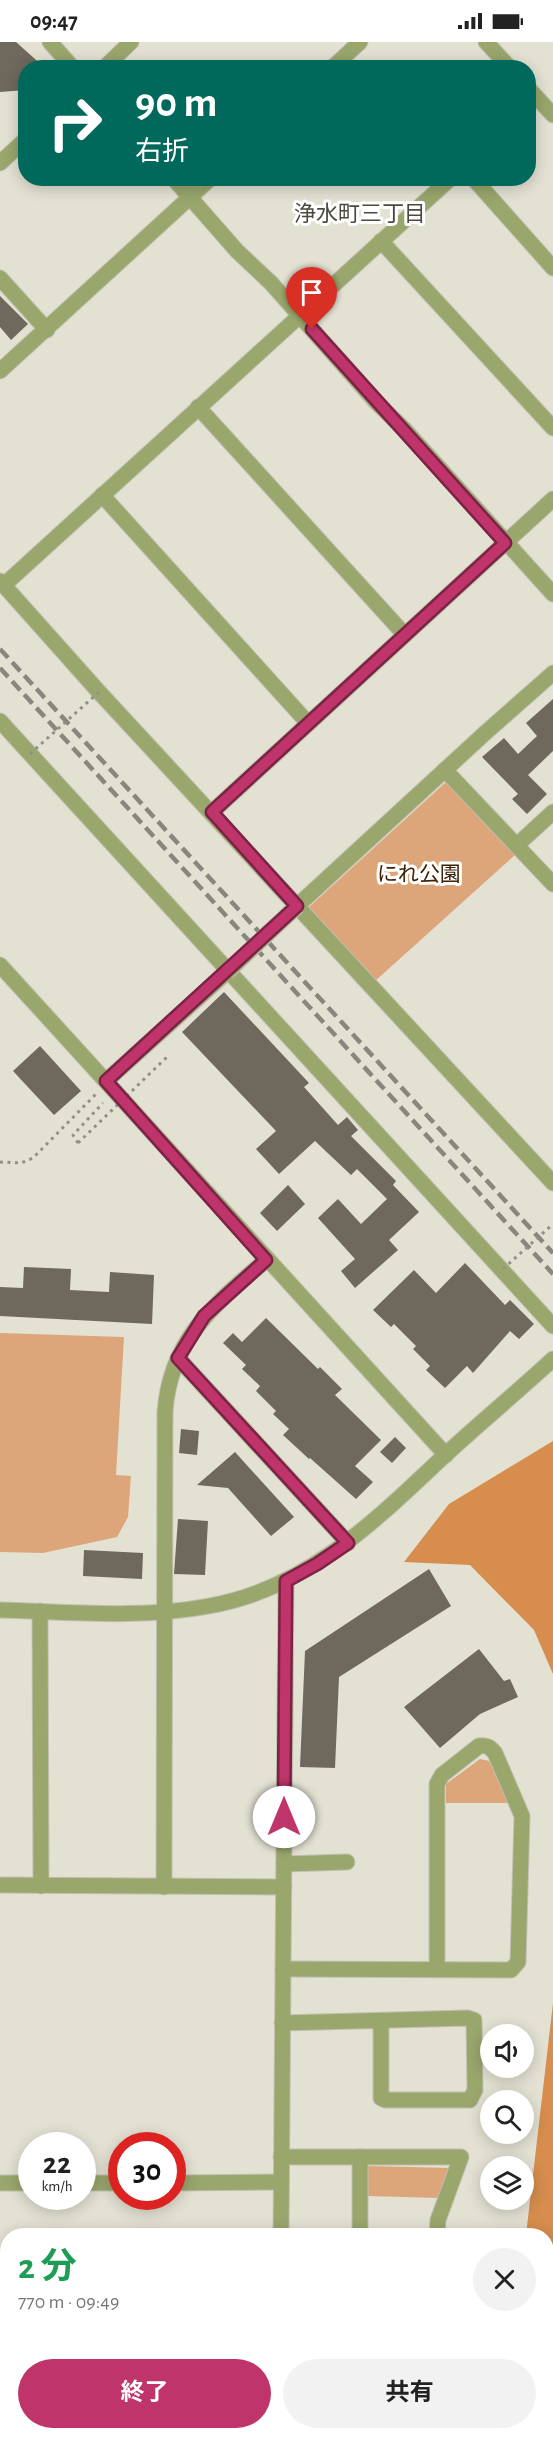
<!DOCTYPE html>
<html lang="ja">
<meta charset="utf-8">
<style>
:root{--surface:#fff;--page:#f2f2f2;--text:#222;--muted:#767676;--accent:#bf346a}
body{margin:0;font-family:"Alegreya Sans","Noto Sans JP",sans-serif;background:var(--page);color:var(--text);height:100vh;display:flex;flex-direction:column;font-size:22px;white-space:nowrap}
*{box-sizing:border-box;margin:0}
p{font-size:20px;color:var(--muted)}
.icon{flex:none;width:33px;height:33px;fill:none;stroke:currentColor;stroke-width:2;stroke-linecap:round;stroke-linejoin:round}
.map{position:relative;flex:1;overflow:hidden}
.side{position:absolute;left:0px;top:2186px;width:554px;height:212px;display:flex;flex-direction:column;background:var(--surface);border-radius:24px 24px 0 0;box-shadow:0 3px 15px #0003}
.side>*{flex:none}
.top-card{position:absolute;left:18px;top:18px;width:518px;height:126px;border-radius:24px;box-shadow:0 3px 15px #0003;background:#00695c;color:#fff;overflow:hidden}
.fabs{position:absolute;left:480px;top:1982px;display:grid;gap:12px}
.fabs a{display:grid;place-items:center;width:54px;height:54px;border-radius:50%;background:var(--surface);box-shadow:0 3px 15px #0003;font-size:30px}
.speed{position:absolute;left:18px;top:2090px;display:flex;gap:12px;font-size:30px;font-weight:700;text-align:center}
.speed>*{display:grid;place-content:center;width:78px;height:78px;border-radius:50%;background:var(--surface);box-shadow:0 3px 15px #0003;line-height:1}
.speed small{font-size:15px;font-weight:400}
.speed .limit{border:9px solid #d22;background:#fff;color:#111}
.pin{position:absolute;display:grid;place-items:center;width:51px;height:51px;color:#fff;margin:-62px -26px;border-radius:50% 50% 50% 0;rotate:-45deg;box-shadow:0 0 6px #0007}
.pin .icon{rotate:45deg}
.me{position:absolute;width:66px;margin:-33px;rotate:0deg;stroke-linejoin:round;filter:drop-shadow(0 0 4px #0008)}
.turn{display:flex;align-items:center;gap:21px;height:126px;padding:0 18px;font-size:27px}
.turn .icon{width:78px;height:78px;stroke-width:2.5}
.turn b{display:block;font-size:42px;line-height:51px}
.round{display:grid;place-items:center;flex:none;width:63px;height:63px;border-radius:32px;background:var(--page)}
.head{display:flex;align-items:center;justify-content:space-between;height:102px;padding:0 18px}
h1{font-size:36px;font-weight:700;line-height:45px;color:#1e9e55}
.primary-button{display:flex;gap:12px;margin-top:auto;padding:12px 18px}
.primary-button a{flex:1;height:69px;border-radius:36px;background:var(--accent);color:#fff;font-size:24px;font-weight:700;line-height:69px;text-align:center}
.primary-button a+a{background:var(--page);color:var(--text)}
.status{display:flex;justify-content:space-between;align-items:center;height:42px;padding:0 30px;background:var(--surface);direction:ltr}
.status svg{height:16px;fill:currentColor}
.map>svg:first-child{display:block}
.green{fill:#dda67a}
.forest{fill:#d68d4d}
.building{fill:#6f685c}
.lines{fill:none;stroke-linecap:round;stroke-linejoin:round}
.minor-casing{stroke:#c1bfb2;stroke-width:17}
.path{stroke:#929186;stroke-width:3;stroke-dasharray:3 4.5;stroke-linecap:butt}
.minor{stroke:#99a66c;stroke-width:15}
.rail{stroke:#89877d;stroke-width:4.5;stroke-dasharray:12 6;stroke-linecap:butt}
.minor-bridge-casing{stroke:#c1bfb2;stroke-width:17;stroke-linecap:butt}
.path-bridge{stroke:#929186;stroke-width:3;stroke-dasharray:3 4.5;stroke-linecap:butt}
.minor-bridge{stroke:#99a66c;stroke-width:15}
.route-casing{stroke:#7c2245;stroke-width:15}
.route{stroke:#bf346a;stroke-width:10}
.labels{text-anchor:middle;stroke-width:6;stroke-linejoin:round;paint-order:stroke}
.park-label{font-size:21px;fill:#3f2205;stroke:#fff}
.neighbourhood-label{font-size:22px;fill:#4c4a3e;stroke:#fff}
</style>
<div class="status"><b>09:47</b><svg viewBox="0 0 49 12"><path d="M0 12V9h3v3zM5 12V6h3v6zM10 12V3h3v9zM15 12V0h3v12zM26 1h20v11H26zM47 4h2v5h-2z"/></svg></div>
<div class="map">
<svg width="553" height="2396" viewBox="0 0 553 2396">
<rect width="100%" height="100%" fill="#e3e1d2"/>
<g class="green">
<path d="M 446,740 L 515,813 L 374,940 L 308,866 Z"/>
<path d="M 0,1291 L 124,1295 L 116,1433 L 131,1434 L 128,1475 L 117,1495 L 43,1511 L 0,1510 Z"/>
<path d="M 480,1717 L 494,1720 L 512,1761 L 446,1761 L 446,1742 Z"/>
<path d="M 367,2124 L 453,2126 L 439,2156 L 367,2154 Z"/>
</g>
<g class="forest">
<path d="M 553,1399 L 553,1632 L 534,1588 L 470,1523 L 404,1520 L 449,1462 Z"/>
<path d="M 553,1961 L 553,2396 L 503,2396 L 504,2390 L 546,2390 L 546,2193 L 526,2193 Z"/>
</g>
<g class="building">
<path d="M 0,0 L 16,0 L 45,26 L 26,26 L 26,48 L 0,50 Z"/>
<path d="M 0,254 L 28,282 L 11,298 L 0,285 Z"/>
<path d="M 553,657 L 553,709 L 528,733 L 547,752 L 527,772 L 512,757 L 518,752 L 482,715 L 504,696 L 518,712 L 537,694 L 526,681 Z"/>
<path d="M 224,950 L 309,1041 L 304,1045 L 338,1083 L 347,1075 L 358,1088 L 351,1094 L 396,1139 L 393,1143 L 419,1170 L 389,1198 L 398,1208 L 355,1246 L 341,1229 L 355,1217 L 318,1176 L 338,1157 L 361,1182 L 387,1157 L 357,1127 L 351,1133 L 315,1099 L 279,1132 L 256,1107 L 276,1089 L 182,990 Z"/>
<path d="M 40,1004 L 81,1049 L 54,1073 L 13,1029 Z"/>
<path d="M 288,1143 L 305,1162 L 277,1189 L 260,1171 Z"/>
<path d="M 465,1221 L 505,1263 L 510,1258 L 534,1282 L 519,1297 L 510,1289 L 473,1331 L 467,1324 L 445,1346 L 426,1328 L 430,1324 L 413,1307 L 416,1304 L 394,1282 L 391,1285 L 373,1268 L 414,1228 L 436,1251 Z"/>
<path d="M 24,1225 L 71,1227 L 70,1248 L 109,1250 L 110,1230 L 154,1233 L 152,1282 L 0,1274 L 0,1245 L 23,1246 Z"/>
<path d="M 266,1276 L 318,1327 L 320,1325 L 342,1347 L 335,1353 L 381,1398 L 355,1424 L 373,1440 L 356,1457 L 310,1416 L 309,1417 L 283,1393 L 289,1387 L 273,1372 L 276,1369 L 256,1349 L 260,1344 L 242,1327 L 246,1323 L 223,1301 L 233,1291 L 242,1300 Z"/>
<path d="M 181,1387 L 199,1389 L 197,1413 L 179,1411 Z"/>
<path d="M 395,1395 L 406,1406 L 392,1421 L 380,1410 Z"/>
<path d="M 235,1410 L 294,1475 L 271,1494 L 228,1446 L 197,1443 Z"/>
<path d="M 178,1477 L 208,1479 L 205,1533 L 174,1532 Z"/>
<path d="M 84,1508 L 143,1511 L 142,1537 L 83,1534 Z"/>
<path d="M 429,1527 L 451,1564 L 339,1635 L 335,1726 L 300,1725 L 305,1609 Z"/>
<path d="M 479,1607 L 504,1639 L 510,1637 L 518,1655 L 480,1672 L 440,1706 L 404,1665 Z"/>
</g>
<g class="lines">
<defs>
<g id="minor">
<path d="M 50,0 L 73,26"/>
<path d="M 486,0 L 510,26"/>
<path d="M 104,26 L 131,0"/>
<path d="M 332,26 L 360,0"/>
<path d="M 528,46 L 553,73"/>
<path d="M 0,121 L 26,97"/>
<path d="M 173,136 L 237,209 L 271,241 L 377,361 L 404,387 L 553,552"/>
<path d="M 473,136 L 553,226"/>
<path d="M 381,199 L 553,386"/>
<path d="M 0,236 L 47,288"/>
<path d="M 0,329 L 211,136"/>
<path d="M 198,365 L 404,592"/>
<path d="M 102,453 L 307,680"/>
<path d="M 0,539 L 99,650 L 553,1141"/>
<path d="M 4,543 L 451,136"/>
<path d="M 0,679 L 553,1284"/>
<path d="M 445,728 L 553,842"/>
<path d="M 212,770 L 553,457"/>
<path d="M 517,803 L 553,770"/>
<path d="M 297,864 L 484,692 L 553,631"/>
<path d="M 0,923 L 446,1413"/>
<path d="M 106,1039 L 227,930"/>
<path d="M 178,1316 L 348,1501"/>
<path d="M 0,1568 C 69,1570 141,1577 209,1564 C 307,1547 375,1479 444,1414 C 480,1381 517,1350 553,1317"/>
<path d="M 40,1569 L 41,1844"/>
<path d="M 284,1822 L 347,1820"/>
<path d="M 0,1843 L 284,1845"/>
<path d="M 164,1845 L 165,1370 C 170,1297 215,1262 266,1218"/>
<path d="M 283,1927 L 511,1928 L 518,1920 L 522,1774 L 495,1711 C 490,1705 487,1703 479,1704 L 442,1733 L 437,1742 L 437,1928"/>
<path d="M 282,1981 L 468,1976 L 474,1978 L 475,2048 L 470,2058 L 385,2058 L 381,2056 L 381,1979"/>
<path d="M 281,2115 L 461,2115 L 438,2178 L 437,2193"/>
<path d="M 0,2141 L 32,2141"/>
<path d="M 82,2141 L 122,2141"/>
<path d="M 172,2141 L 281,2140"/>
<path d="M 281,2193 L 286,1539"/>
<path d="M 360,2193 L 360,2115"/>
<path d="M 279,2396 L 279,2390"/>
</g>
</defs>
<use href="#minor" class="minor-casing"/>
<g class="path">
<path d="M 78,1101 L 73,1093 L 103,1061"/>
<path d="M 0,1120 L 21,1121 L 33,1116 L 96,1052"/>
</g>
<use href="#minor" class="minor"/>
<g class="rail">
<path d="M 0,607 L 553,1211"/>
<path d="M 0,626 L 553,1232"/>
</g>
<defs>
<path id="minor-bridge" d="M 227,930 L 297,864"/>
</defs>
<use href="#minor-bridge" class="minor-bridge-casing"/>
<g class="path-bridge">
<path d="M 30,712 L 99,650"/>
<path d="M 78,1101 L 167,1015"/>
<path d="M 503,1227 L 553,1182"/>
</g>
<use href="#minor-bridge" class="minor-bridge"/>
</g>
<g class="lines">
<defs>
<path id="route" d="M 284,1775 L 286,1539 L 317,1522 L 348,1501 L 178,1316 L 204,1274 L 266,1218 L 106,1039 L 297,864 L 212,770 L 505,501 L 312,287"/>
</defs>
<use href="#route" class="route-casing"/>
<use href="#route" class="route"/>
</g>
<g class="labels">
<g class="park-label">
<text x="419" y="839">にれ公園</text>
</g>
<g class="neighbourhood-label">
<text x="360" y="179">浄水町三丁目</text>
</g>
</g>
</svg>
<div class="fabs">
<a><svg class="icon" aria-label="sound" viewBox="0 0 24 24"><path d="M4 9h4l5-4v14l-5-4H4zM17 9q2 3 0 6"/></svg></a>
<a><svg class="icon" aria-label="search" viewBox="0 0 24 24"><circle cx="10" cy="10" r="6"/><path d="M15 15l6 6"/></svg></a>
<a><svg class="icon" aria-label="layers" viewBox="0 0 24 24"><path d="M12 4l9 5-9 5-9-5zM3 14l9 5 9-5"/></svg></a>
</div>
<div class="speed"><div>22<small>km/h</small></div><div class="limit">30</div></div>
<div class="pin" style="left:312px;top:287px;background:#d93025"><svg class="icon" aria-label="arrive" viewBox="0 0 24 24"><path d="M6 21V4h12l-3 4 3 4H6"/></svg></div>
<svg class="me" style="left:284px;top:1775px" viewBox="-20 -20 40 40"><circle r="19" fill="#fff"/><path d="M0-13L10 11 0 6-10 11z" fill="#bf346a"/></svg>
<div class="top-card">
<div class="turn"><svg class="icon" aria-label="right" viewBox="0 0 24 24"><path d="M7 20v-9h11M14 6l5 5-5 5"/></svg><div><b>90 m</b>右折</div></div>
</div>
<section class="side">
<div class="head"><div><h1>2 分</h1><p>770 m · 09:49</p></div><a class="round"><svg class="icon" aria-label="close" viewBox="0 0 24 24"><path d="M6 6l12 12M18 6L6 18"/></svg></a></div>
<div class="primary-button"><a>終了</a><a>共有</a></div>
</section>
</div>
